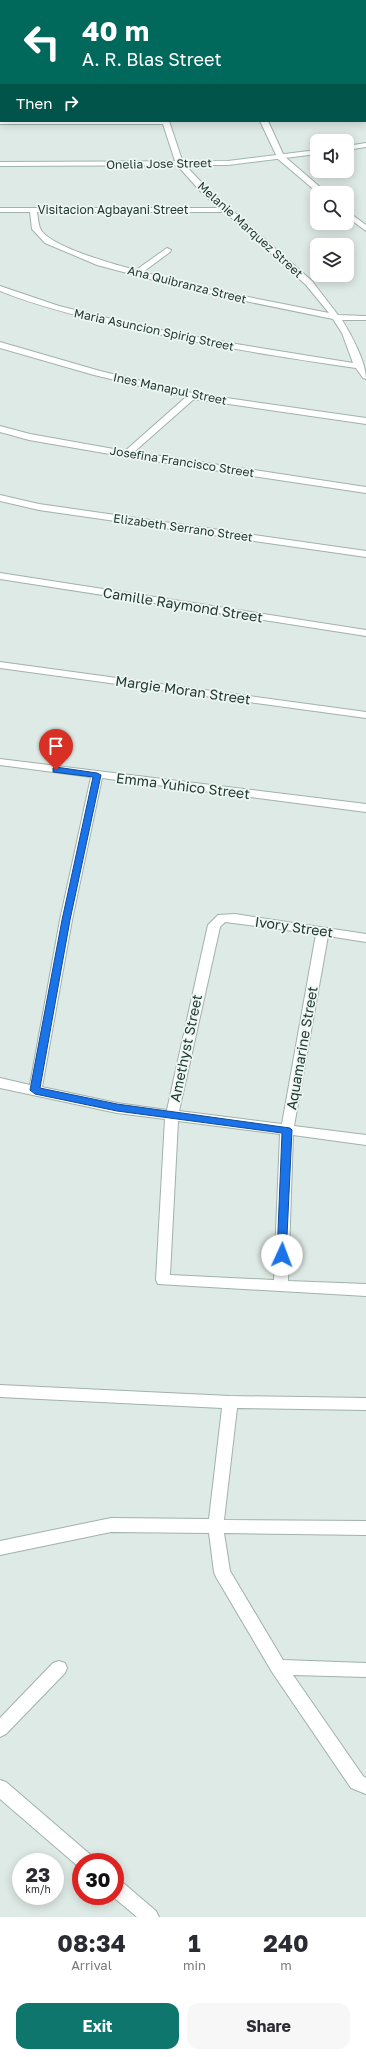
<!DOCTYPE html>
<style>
:root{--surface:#fff;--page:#f7f7f7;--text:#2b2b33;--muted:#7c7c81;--accent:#0f766e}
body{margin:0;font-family:"Golos Text",sans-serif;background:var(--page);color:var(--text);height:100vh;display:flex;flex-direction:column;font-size:15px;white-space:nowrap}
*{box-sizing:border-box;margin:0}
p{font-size:13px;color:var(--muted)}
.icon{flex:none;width:22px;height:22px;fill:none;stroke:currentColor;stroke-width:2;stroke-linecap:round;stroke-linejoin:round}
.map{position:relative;height:1917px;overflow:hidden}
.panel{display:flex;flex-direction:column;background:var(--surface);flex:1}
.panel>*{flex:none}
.banner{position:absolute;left:0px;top:0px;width:366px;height:122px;box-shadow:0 2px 10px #0003;background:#00695c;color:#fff;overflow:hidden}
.fabs{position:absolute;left:310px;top:134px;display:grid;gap:8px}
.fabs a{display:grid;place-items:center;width:44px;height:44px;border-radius:8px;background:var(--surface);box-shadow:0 2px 10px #0003;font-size:20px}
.speed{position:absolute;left:12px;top:1853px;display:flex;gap:8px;font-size:20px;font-weight:700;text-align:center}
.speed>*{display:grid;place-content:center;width:52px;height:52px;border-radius:50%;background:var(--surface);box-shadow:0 2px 10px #0003;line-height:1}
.speed small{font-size:10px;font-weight:400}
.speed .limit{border:6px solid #d22;background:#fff;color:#111}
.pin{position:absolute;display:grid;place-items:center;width:34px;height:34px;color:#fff;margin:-41px -17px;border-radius:50% 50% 50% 0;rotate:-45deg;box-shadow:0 0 4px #0007}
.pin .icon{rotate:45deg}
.me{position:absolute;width:44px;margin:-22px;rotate:2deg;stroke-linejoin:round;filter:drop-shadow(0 0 3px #0008)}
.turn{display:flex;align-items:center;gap:14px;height:84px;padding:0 16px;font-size:18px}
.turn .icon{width:52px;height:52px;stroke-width:2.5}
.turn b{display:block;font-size:28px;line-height:34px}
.then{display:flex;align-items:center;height:38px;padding:0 16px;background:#0003;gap:8px;font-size:15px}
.eta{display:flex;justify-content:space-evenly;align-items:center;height:68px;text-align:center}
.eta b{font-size:24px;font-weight:700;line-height:28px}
.primary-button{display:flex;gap:8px;margin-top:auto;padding:8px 16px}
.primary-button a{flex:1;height:46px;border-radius:12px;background:var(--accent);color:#fff;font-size:16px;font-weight:700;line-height:46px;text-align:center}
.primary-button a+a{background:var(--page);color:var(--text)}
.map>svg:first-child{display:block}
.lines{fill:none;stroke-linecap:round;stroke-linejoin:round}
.pedestrian-casing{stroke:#a1b1ac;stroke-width:2}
.minor-casing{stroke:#a1b1ac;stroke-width:2}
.tertiary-casing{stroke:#a1b1ac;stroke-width:2}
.secondary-casing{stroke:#9eb5ad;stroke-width:2}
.pedestrian{fill:#fff;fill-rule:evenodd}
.minor{fill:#fff;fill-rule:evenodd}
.tertiary{fill:#fff;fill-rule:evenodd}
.secondary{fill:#fff;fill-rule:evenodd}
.route{fill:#1a73e8;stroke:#114b97}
.labels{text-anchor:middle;stroke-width:3.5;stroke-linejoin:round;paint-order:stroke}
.far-street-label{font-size:12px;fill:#203932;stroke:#eff7f3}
.street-label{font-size:14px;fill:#203932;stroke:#eff7f3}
</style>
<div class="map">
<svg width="366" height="1917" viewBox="0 0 366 1917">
<rect width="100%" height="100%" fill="#deeae5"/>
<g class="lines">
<defs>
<rect id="pedestrian" x="365" y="77" width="1" height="5"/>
<g id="minor">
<rect x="67" y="0" width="6" height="1"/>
<rect x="148" y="0" width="6" height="1"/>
<rect x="326" y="0" width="7" height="1"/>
<rect x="365" y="2" width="1" height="4"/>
<rect x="0" y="8" width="1" height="4"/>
<rect x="0" y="44" width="1" height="4"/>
<rect x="365" y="55" width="1" height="4"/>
<rect x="0" y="84" width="1" height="4"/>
<path d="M 0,120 L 169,121 L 183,163 L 208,189 L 312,281 L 338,315 L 366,316 L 366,320 L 342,320 C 351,334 366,362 366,379 L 363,378 L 356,368 C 276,356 196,344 117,325 C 77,316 38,306 0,291 L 0,286 L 59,306 L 144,327 L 236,344 L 353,363 L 342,333 L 333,319 L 191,290 L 97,265 L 45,243 L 32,229 L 30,212 L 0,212 L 0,208 L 219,208 L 202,193 L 176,164 L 163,124 L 0,124 ZM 37,212 L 225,212 L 306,285 L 329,313 L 192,286 L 143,272 L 170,252 L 171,250 L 167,248 L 136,270 C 116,265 47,246 40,228 C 38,223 38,217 37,212 Z"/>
<path d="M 0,342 L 100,371 L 192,393 L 366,418 L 366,424 L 194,399 L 134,452 L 366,487 L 366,493 L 127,457 L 29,440 L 0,432 L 0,426 L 30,434 L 125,451 L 186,397 L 94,375 L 0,348 Z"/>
<path d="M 0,495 L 39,504 L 366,551 L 366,557 L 39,510 L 0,501 Z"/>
<path d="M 0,573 L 366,630 L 366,636 L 0,579 Z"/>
<path d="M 0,662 L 366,712 L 366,718 L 0,668 Z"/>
<path d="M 0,759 L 366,804 L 366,812 L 102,778 L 72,920 L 42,1087 L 117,1103 L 167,1110 L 208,925 L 218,915 L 235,914 L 366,934 L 366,942 L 328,936 L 294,1126 L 366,1135 L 366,1145 L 293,1135 L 288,1281 L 366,1284 L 366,1296 L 158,1284 L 156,1280 L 165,1119 L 117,1113 L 0,1088 L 0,1078 L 30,1085 L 60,920 L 91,777 L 0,765 ZM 225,922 L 316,934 L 282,1124 L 179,1111 L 220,927 ZM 178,1121 L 280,1134 L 274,1280 L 170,1275 Z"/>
<path d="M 0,1385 L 230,1396 L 366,1398 L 366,1410 L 237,1408 L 224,1520 L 366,1521 L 366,1535 L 224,1533 L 230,1571 L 283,1660 L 366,1663 L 366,1677 L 293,1675 L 363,1776 L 366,1778 L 366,1794 L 351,1788 L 272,1672 L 216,1577 L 214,1572 L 209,1533 L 111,1532 L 0,1555 L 0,1541 L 111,1518 L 209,1519 L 222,1408 L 0,1397 Z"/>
<path d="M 59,1661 L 65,1663 L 67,1668 L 65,1673 L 6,1734 L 0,1737 L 0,1718 L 53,1663 Z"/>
<path d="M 0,1780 L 6,1782 L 92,1856 L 95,1862 L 81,1862 L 80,1868 L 0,1799 Z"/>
<path d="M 115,1878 L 121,1881 L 156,1911 L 159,1917 L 137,1917 L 112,1896 L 115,1896 Z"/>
</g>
<g id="tertiary">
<rect x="238" y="0" width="6" height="1"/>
<path d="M 260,121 L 268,121 L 284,156 L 327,193 L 318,193 L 278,159 Z"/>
<path d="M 347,211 L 366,225 L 366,231 L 347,217 Z"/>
</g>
<g id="secondary">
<path d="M 366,143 L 366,147 L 347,150 L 347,146 Z"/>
<path d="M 317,150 L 317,154 L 228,165 L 0,166 L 0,162 L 228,161 Z"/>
</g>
</defs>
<use href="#pedestrian" class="pedestrian-casing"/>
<use href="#minor" class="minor-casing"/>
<use href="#tertiary" class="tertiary-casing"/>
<use href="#secondary" class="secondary-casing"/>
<use href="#pedestrian" class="pedestrian"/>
<use href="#minor" class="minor"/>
<use href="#tertiary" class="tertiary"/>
<use href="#secondary" class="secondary"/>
</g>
<path class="route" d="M 56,767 L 97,773 L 101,775 L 70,920 L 40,1088 L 117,1104 L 290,1128 L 292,1130 L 286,1257 L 279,1257 L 277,1255 L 282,1133 L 117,1111 L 35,1094 L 30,1090 L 62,920 L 93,777 L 53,772 L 53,768 Z"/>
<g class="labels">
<g class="far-street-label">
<text transform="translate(159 164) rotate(-1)" y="4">Onelia Jose Street</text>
<text x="113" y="214">Visitacion Agbayani Street</text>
<text transform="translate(250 230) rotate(42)" y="4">Melanie Marquez Street</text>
<text transform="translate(187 285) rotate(14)" y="4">Ana Quibranza Street</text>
<text transform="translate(154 330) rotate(12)" y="4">Maria Asuncion Spirig Street</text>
<text transform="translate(170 389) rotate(12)" y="4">Ines Manapul Street</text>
<text transform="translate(182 462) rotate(9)" y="4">Josefina Francisco Street</text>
<text transform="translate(183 528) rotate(8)" y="4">Elizabeth Serrano Street</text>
</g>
<g class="street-label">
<text transform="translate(183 605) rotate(9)" y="5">Camille Raymond Street</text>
<text transform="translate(183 690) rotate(8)" y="5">Margie Moran Street</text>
<text transform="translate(183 786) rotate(7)" y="5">Emma Yuhico Street</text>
<text transform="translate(294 927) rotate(8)" y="5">Ivory Street</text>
<text transform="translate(186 1048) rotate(-78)" y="5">Amethyst Street</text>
<text transform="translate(302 1048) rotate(-80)" y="5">Aquamarine Street</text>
</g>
</g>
</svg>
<div class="fabs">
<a><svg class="icon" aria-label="sound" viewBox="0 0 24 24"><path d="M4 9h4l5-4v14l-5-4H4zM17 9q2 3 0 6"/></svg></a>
<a><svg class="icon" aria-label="search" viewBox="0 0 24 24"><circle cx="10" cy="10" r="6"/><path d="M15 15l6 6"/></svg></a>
<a><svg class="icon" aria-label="layers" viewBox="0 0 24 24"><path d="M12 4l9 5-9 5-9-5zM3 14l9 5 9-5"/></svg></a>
</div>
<div class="speed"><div>23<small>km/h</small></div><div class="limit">30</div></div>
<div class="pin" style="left:56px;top:770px;background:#d93025"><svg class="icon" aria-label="arrive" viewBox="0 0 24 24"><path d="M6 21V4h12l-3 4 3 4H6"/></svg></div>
<svg class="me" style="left:282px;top:1255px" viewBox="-20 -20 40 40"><circle r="19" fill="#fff"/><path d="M0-13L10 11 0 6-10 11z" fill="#1a73e8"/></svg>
<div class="banner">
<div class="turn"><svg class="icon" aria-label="left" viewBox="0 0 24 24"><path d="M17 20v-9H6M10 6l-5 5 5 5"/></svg><div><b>40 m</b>A. R. Blas Street</div></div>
<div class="then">Then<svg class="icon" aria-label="right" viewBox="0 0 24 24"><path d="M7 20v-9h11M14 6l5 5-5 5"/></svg></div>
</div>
</div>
<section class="panel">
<div class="eta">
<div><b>08:34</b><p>Arrival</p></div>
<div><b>1</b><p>min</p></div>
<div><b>240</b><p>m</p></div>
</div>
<div class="primary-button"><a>Exit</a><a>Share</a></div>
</section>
